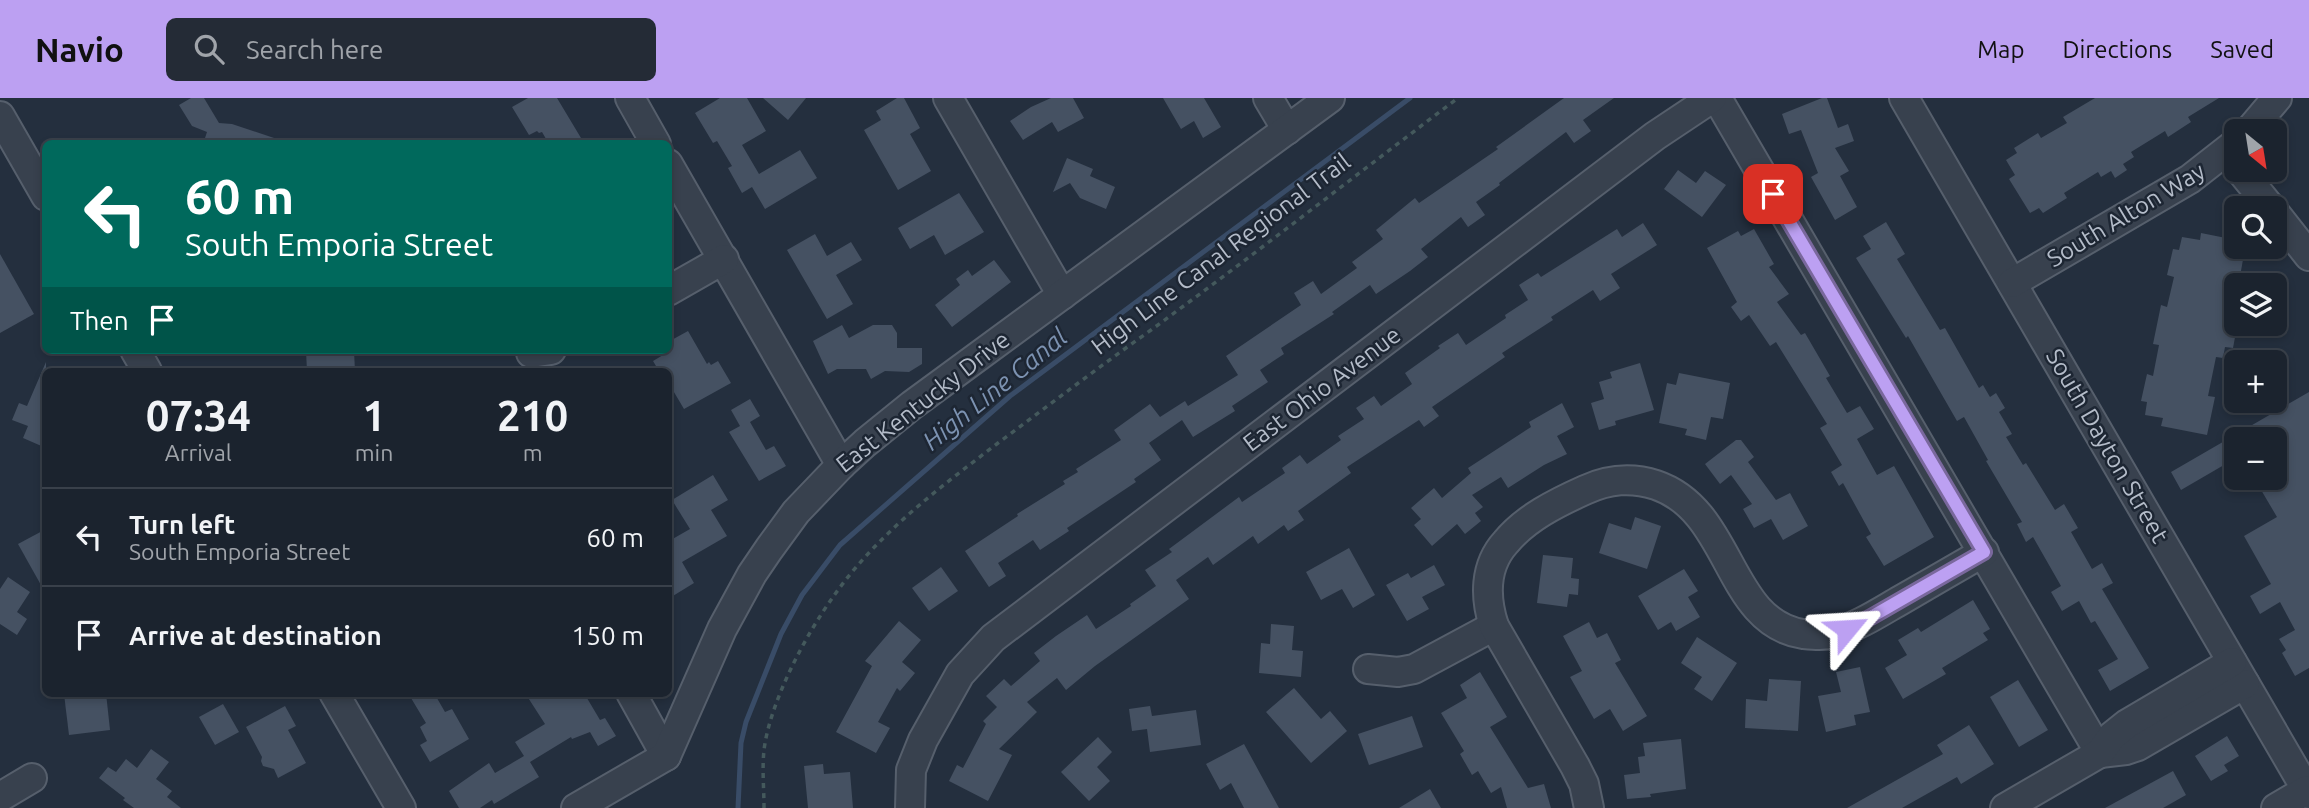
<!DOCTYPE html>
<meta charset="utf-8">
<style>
:root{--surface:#1b232e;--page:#242b36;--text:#f1f3f6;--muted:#a0a4aa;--line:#39404a;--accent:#bca0f2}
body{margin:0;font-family:Ubuntu,sans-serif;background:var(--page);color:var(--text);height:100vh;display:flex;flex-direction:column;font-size:26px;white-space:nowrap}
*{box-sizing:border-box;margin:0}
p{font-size:23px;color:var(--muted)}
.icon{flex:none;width:38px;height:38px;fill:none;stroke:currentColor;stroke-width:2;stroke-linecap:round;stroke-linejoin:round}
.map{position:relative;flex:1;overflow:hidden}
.details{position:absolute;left:42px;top:270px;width:630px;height:329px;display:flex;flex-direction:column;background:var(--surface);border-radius:10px;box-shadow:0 4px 10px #0003,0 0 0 2px var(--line)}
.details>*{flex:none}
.guide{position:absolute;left:42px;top:42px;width:630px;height:214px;border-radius:10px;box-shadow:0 4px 10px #0003,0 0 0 2px var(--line);background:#00695c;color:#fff;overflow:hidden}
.needle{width:46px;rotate:150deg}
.controls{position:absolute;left:2224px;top:21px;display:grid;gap:14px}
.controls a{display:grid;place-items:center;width:63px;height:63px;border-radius:10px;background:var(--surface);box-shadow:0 4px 10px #0003,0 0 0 2px var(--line);font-size:35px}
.pin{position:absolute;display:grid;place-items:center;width:60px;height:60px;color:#fff;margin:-30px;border-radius:14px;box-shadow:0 4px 10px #0006}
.me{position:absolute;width:77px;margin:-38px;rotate:63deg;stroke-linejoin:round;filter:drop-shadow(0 0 5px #0008)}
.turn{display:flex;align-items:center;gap:24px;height:147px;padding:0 28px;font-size:32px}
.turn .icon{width:91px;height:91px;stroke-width:2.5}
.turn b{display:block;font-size:49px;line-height:60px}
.then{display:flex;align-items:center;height:66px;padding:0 28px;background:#0003;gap:14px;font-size:26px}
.eta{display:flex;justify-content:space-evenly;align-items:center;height:119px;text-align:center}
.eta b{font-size:42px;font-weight:700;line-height:49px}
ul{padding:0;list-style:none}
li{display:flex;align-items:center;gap:21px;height:98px;padding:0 28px;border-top:2px solid var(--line)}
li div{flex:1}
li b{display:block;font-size:26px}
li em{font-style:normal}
header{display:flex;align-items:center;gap:42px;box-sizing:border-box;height:98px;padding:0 35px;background:var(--accent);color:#111}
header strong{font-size:33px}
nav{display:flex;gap:38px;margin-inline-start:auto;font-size:24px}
.search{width:490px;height:63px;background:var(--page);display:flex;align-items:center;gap:18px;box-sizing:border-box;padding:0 24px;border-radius:10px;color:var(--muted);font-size:26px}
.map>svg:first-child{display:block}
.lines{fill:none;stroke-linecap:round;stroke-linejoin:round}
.stream{stroke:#394c67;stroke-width:5}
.building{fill:#455162}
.minor-casing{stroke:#565f6c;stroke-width:32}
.path{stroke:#44595c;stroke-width:3.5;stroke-dasharray:5 5;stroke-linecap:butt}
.minor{stroke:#38414e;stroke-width:28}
.route-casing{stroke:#7a689d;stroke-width:18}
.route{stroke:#bca0f2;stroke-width:12}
.labels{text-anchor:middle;stroke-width:5;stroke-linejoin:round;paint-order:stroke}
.street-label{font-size:24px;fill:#b4bcc9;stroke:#1d2633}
.water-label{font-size:26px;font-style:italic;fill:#7c92b1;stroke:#1d2633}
</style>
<header>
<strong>Navio</strong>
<div class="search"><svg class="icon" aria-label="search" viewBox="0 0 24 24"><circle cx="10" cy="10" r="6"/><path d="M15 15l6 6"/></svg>Search here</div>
<nav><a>Map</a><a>Directions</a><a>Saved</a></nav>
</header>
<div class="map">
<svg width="2309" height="710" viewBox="0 0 2309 710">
<rect width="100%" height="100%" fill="#242f3e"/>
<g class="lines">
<path class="stream" d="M 738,710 L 741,645 L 746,624 L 781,536 L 802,497 L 840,447 L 1010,298 L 1410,0"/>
</g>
<g class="building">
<path d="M 191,0 L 204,0 L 219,25 L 232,26 L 283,43 L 283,46 L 203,46 L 207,34 L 192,28 L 179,7 Z"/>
<path d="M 528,0 L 557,0 L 581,40 L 572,46 L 549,46 L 542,34 L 539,35 L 537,33 L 529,37 L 512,9 Z"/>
<path d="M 720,0 L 747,0 L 766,33 L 742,47 L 759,76 L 800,52 L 817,80 L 765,111 L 752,89 L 742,95 L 728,70 L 732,68 L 717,43 L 713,45 L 695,15 Z"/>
<path d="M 763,0 L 806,0 L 788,22 Z"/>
<path d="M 897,0 L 904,0 L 920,30 L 910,36 L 931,73 L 898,92 L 864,32 L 881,22 L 876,13 Z"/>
<path d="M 1051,0 L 1073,0 L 1084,20 L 1058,34 L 1052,24 L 1023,42 L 1010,23 L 1031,9 Z"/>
<path d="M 1163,0 L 1204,0 L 1221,29 L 1203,40 L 1194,23 L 1181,31 Z"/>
<path d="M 1564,0 L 1614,0 L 1583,22 L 1591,33 L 1574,45 L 1566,34 L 1499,85 L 1500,87 L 1476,104 L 1485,117 L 1468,129 L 1461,119 L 1421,151 L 1428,159 L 1410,173 L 1376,196 L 1370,187 L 1332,214 L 1334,216 L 1281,250 L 1284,256 L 1260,272 L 1268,284 L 1232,308 L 1235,313 L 1193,339 L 1182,322 L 1149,345 L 1161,362 L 1134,381 L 1136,384 L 1067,430 L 1069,433 L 1040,452 L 1033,442 L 998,465 L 1006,478 L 989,489 L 965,453 L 1018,418 L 1017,416 L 1065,386 L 1063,383 L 1078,374 L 1076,371 L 1121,342 L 1114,332 L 1150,306 L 1160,319 L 1185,303 L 1188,308 L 1238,277 L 1226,258 L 1301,207 L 1294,195 L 1313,183 L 1321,196 L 1357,170 L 1352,164 L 1383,141 L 1376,132 L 1415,100 L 1419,105 L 1498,51 L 1496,49 Z"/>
<path d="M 1822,0 L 1827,0 L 1838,30 L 1848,26 L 1854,43 L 1835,50 L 1849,73 L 1840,78 L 1857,109 L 1835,122 L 1811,79 L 1818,75 L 1801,32 L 1789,36 L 1782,16 Z"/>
<path d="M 2095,0 L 2219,0 L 2188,19 L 2191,24 L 2168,39 L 2165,33 L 2131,54 L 2134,59 L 2123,66 L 2127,72 L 2115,80 L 2111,73 L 2101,79 L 2098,74 L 2064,95 L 2067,100 L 2043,115 L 2039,110 L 2030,115 L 2009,81 L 2015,77 L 2006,62 L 2017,55 L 2014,50 L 2038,35 L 2041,40 L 2067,25 L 2063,19 Z"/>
<path d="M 1067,60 L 1093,71 L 1090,78 L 1115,89 L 1106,111 L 1080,100 L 1070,85 L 1053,94 Z"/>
<path d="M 1678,72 L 1696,85 L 1705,73 L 1726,87 L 1702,119 L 1664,91 Z"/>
<path d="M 959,95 L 984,134 L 945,157 L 934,137 L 910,151 L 898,130 Z"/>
<path d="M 1886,124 L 1905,156 L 1897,161 L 1940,232 L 1945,230 L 1979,290 L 1983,287 L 1990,299 L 1996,295 L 2005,310 L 1999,314 L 2012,336 L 2006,339 L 2023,367 L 2026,365 L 2055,412 L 2064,406 L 2078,430 L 2071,434 L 2092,471 L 2102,465 L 2113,485 L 2102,491 L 2149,570 L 2110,593 L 2098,572 L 2118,561 L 2095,523 L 2091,525 L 2079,503 L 2062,513 L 2051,494 L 2061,488 L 2033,439 L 2026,444 L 2017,426 L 2022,424 L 1986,363 L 1988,362 L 1964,319 L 1957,323 L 1908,238 L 1906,240 L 1856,160 L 1871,151 L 1863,138 Z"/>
<path d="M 1643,125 L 1657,147 L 1611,176 L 1620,190 L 1600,203 L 1593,192 L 1551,219 L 1553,222 L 1502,255 L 1505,259 L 1432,309 L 1439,318 L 1424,329 L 1419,322 L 1347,369 L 1351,375 L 1298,413 L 1304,422 L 1288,433 L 1284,427 L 1258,446 L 1253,438 L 1213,467 L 1208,459 L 1176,482 L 1189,501 L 1095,568 L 1066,592 L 1057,580 L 1027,604 L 1037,614 L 999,651 L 1012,657 L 988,703 L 949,683 L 957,667 L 963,670 L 986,626 L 983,623 L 997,609 L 986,598 L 1004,581 L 1011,588 L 1040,563 L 1034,555 L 1056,538 L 1087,517 L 1096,531 L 1131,508 L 1130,506 L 1156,488 L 1145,472 L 1172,454 L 1169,451 L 1239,399 L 1242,404 L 1285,375 L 1282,370 L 1300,357 L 1307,366 L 1341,342 L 1338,338 L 1364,321 L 1356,310 L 1374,298 L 1381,308 L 1412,286 L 1405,275 L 1440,250 L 1438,248 L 1458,235 L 1466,247 L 1506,220 L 1505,217 L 1528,202 L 1519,187 L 1538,175 L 1541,179 L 1617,131 L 1622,139 Z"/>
<path d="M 1754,131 L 1774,166 L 1769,169 L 1789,196 L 1777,204 L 1801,237 L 1805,235 L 1830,278 L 1826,280 L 1847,315 L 1860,308 L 1874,331 L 1857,341 L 1877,377 L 1894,368 L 1934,439 L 1884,468 L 1866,439 L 1871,436 L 1843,385 L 1839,388 L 1831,374 L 1842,367 L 1820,330 L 1827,326 L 1776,244 L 1770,248 L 1749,217 L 1741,223 L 1731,209 L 1737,204 L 1707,150 L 1738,133 L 1741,138 Z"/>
<path d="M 2201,135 L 2236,142 L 2236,149 L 2239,149 L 2238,155 L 2244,156 L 2239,184 L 2232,183 L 2224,220 L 2231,221 L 2229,232 L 2236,234 L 2233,250 L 2225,249 L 2223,260 L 2216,259 L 2208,298 L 2215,299 L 2207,337 L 2161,328 L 2163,320 L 2145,317 L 2147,304 L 2141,303 L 2147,276 L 2153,278 L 2159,247 L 2153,246 L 2161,207 L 2167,209 L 2174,179 L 2167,177 L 2173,151 L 2179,152 L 2182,139 L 2200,142 Z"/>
<path d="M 815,136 L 827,158 L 851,144 L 862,162 L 836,177 L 853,206 L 827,221 L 787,152 Z"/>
<path d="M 0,156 L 34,216 L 0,235 Z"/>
<path d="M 994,162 L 1011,184 L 952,229 L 935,207 L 960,187 L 956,181 L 968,172 L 972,178 Z"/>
<path d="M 842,227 L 849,240 L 873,227 L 892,227 L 897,235 L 897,250 L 922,250 L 922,266 L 909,274 L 885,273 L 871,281 L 866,271 L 837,271 L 828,276 L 813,243 Z"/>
<path d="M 688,233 L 707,266 L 709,264 L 711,267 L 718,263 L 731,285 L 684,311 L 668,284 L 668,273 L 659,273 L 653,263 L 668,254 L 668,244 Z"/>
<path d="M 351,252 L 354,253 L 355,273 L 307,273 L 306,253 Z"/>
<path d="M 46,264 L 46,350 L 23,340 L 28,328 L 12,322 L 19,305 L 27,308 Z"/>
<path d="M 1640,265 L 1654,312 L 1615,323 L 1616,327 L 1599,332 L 1591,305 L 1604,301 L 1599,284 L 1612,280 L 1610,274 Z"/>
<path d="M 1679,275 L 1730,285 L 1723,321 L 1711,319 L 1706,342 L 1685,337 L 1687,331 L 1659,325 L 1667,285 L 1676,287 Z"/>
<path d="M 2309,294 L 2309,570 L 2295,578 L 2282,555 L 2286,552 L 2279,541 L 2295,532 L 2280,504 L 2260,516 L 2250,498 L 2271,486 L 2244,438 L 2277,419 L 2254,380 L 2275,380 L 2275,341 L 2236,341 L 2236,360 L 2181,392 L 2171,374 Z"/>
<path d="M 750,301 L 760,318 L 750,324 L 766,352 L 774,348 L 786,368 L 759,383 L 729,334 L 740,328 L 731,312 Z"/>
<path d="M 1562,305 L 1574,329 L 1557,338 L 1567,356 L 1544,367 L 1508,390 L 1501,379 L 1472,397 L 1483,409 L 1475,415 L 1481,423 L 1465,436 L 1457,426 L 1432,448 L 1414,427 L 1421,421 L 1411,410 L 1434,390 L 1442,400 L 1471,375 L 1468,370 L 1531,329 L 1529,324 Z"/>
<path d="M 1736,342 L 1741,342 L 1754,359 L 1748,364 L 1776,402 L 1790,395 L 1808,428 L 1783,442 L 1771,421 L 1754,430 L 1743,411 L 1752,406 L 1731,377 L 1720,386 L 1705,366 Z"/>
<path d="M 713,377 L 728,402 L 711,412 L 727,438 L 682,464 L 694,485 L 668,501 L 668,442 L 669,443 L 690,431 L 672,402 Z"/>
<path d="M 1635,419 L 1661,428 L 1647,471 L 1599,455 L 1609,425 L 1631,432 Z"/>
<path d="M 46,431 L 46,496 L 18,446 Z"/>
<path d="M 1349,450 L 1375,497 L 1353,510 L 1342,491 L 1321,502 L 1306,474 Z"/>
<path d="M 1543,457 L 1573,460 L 1571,480 L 1579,481 L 1578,497 L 1569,496 L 1567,509 L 1537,505 Z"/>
<path d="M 1434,467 L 1445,487 L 1422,499 L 1429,511 L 1407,523 L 1386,487 L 1408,475 L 1411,480 Z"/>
<path d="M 941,469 L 958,493 L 929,513 L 912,490 Z"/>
<path d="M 1684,471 L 1698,493 L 1688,499 L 1700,519 L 1676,533 L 1671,524 L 1658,532 L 1638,498 Z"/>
<path d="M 8,479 L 30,494 L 17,514 L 27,521 L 17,537 L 0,526 L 0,491 Z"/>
<path d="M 1973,502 L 1990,531 L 1983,535 L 1988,542 L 1942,570 L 1946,576 L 1903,601 L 1885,570 L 1907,557 L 1898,542 L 1918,530 L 1921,534 Z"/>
<path d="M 899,523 L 921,542 L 902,564 L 915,575 L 900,593 L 897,590 L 878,624 L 890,630 L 876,655 L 836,634 L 872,568 L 865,563 Z"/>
<path d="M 1589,524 L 1597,540 L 1607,535 L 1621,562 L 1615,565 L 1647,618 L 1623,633 L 1610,611 L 1594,621 L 1570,579 L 1582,573 L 1563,538 Z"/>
<path d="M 1271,526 L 1294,528 L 1292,552 L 1303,553 L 1301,579 L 1259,575 L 1261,545 L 1270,546 Z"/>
<path d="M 1697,539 L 1737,565 L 1712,603 L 1694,591 L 1702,579 L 1681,565 Z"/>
<path d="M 1860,569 L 1870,614 L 1854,617 L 1856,627 L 1826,634 L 1818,598 L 1841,594 L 1836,574 Z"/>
<path d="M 1480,574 L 1507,619 L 1490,629 L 1528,690 L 1544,686 L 1551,710 L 1507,710 L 1501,689 L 1491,695 L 1478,673 L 1472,677 L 1460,656 L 1464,653 L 1441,615 L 1467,600 L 1460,587 Z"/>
<path d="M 1769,581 L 1801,583 L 1798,633 L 1745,630 L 1746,601 L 1767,603 Z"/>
<path d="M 2018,582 L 2048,632 L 2019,649 L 1990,599 Z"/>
<path d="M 1294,590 L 1321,621 L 1330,613 L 1347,633 L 1311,665 L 1266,614 Z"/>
<path d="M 78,595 L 106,595 L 110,632 L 69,637 L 64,596 Z"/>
<path d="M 408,595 L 434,595 L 445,614 L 452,611 L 469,641 L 430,664 L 420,647 L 427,643 L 420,629 L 426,625 Z"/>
<path d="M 525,595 L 584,595 L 600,622 L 605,620 L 616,638 L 598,648 L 590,634 L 572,641 L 571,639 L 530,664 L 539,679 L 494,706 L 492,702 L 480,710 L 459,710 L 449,693 L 489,665 L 495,675 L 524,658 L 515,644 L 545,626 Z"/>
<path d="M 223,606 L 239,634 L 215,647 L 199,619 Z"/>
<path d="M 285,608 L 296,628 L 288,632 L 306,665 L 278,680 L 274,671 L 263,668 L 261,663 L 262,659 L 246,629 Z"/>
<path d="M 1150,608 L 1152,618 L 1196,612 L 1201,647 L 1150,654 L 1147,631 L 1132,633 L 1129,611 Z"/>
<path d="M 1412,618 L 1423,649 L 1369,667 L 1358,636 Z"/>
<path d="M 1969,627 L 1994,666 L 1961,686 L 1957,679 L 1902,710 L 1847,710 L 1943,656 L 1937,647 Z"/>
<path d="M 2227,638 L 2239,658 L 2224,667 L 2228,673 L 2211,683 L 2195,658 Z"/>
<path d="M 1098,639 L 1112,654 L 1097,669 L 1110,683 L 1089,703 L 1061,674 Z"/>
<path d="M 1681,641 L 1686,691 L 1650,696 L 1651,699 L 1627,701 L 1624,677 L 1640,675 L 1638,659 L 1645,658 L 1643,645 Z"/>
<path d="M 1244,646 L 1279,710 L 1244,710 L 1231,685 L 1220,692 L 1206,666 Z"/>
<path d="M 151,651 L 169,664 L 156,681 L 172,693 L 167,699 L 181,710 L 134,710 L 123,702 L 125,700 L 99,680 L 108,669 L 116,674 L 126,661 L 137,670 Z"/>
<path d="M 823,666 L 824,676 L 850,674 L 853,710 L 808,710 L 804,668 Z"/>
<path d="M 2173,673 L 2186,697 L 2163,710 L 2105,710 Z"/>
<path d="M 1430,691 L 1441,710 L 1399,710 Z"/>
</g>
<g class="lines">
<defs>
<g id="minor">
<path d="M 630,0 L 656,46"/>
<path d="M 948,0 L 1062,197"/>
<path d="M 1268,0 L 1287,32"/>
<path d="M 1717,0 L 2100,655"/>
<path d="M 1904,0 L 2309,696"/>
<path d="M 0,18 L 46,98"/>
<path d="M 2249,33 L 2277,0"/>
<path d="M 668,66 L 841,367"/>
<path d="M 2240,72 L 2271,110"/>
<path d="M 2275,115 L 2309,158"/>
<path d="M 2012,185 L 2190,81 L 2236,45"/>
<path d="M 668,193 L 724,161"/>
<path d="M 135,252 L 147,273"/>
<path d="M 531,255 L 551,252"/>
<path d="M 1368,571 L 1398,574 L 1414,571 L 1494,528"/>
<path d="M 334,595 L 401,710"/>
<path d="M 631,595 L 666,658"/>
<path d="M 2100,655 L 2126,652 L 2138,648 L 2245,586"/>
<path d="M 0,699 L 32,680"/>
<path d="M 576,710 L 666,658 L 722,531 L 752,476 L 769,451 L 796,414 L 841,367 L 865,345 L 912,307 L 1330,0"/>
<path d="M 910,710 L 911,672 L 923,642 L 960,576 L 993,540 L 1655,38 L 1712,0"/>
<path d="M 1589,710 L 1584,686 L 1575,668 L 1494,528 C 1485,500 1484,468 1506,444 C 1526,420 1556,405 1585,392 C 1609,381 1631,379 1656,387 C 1733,413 1726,524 1803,536 C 1814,537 1824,538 1835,535 C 1859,528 1880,514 1901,502 C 1929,486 1956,470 1984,454"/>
<path d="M 2005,710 L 2100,655 L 2112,638 L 2127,626 L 2232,564"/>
<path d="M 2276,710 L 2307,692"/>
</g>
</defs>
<use href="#minor" class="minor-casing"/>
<path class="path" d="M 764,710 C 764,691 762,671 764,652 C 770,604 805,538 833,499 C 877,436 938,391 998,345 C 1049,307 1099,269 1151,232 C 1255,156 1356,77 1458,0"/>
<use href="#minor" class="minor"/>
</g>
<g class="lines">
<defs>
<path id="route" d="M 1773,96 L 1984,454 L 1871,519 L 1847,531"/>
</defs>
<use href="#route" class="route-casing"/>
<use href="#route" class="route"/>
</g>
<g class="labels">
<g class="street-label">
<text transform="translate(2126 117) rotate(-31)" y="8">South Alton Way</text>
<text transform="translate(1221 156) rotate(-37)" y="8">High Line Canal Regional Trail</text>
<text transform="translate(1322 291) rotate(-37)" y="8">East Ohio Avenue</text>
<text transform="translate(923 304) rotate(-38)" y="8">East Kentucky Drive</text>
<text transform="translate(2107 348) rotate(60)" y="8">South Dayton Street</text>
</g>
<g class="water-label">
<text transform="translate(995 291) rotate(-39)" y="9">High Line Canal</text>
</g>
</g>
</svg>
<div class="controls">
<a><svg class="needle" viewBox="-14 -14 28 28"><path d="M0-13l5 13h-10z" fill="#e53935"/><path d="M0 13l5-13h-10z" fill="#a0a4aa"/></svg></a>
<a><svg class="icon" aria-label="search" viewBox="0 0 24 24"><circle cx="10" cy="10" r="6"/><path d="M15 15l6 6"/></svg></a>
<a><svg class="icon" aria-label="layers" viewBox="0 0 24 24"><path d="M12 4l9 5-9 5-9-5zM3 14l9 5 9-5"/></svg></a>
<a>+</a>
<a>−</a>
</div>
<div class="pin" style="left:1773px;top:96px;background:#d93025"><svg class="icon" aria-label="arrive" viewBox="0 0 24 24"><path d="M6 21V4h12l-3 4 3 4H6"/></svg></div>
<svg class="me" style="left:1847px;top:531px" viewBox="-20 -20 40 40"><path d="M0-17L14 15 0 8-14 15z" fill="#bca0f2" stroke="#fff" stroke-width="4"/></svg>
<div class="guide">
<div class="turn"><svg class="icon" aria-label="left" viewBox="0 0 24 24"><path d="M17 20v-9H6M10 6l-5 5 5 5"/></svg><div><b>60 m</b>South Emporia Street</div></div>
<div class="then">Then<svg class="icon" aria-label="arrive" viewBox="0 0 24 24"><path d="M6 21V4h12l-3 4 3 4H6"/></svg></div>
</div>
<section class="details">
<div class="eta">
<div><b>07:34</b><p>Arrival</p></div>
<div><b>1</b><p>min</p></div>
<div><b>210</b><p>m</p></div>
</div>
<ul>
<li><svg class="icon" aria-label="left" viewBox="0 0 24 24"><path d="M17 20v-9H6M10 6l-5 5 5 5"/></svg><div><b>Turn left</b><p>South Emporia Street</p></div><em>60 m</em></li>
<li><svg class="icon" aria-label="arrive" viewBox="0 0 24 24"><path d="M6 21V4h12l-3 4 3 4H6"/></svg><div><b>Arrive at destination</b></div><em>150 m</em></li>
</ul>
</section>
</div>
